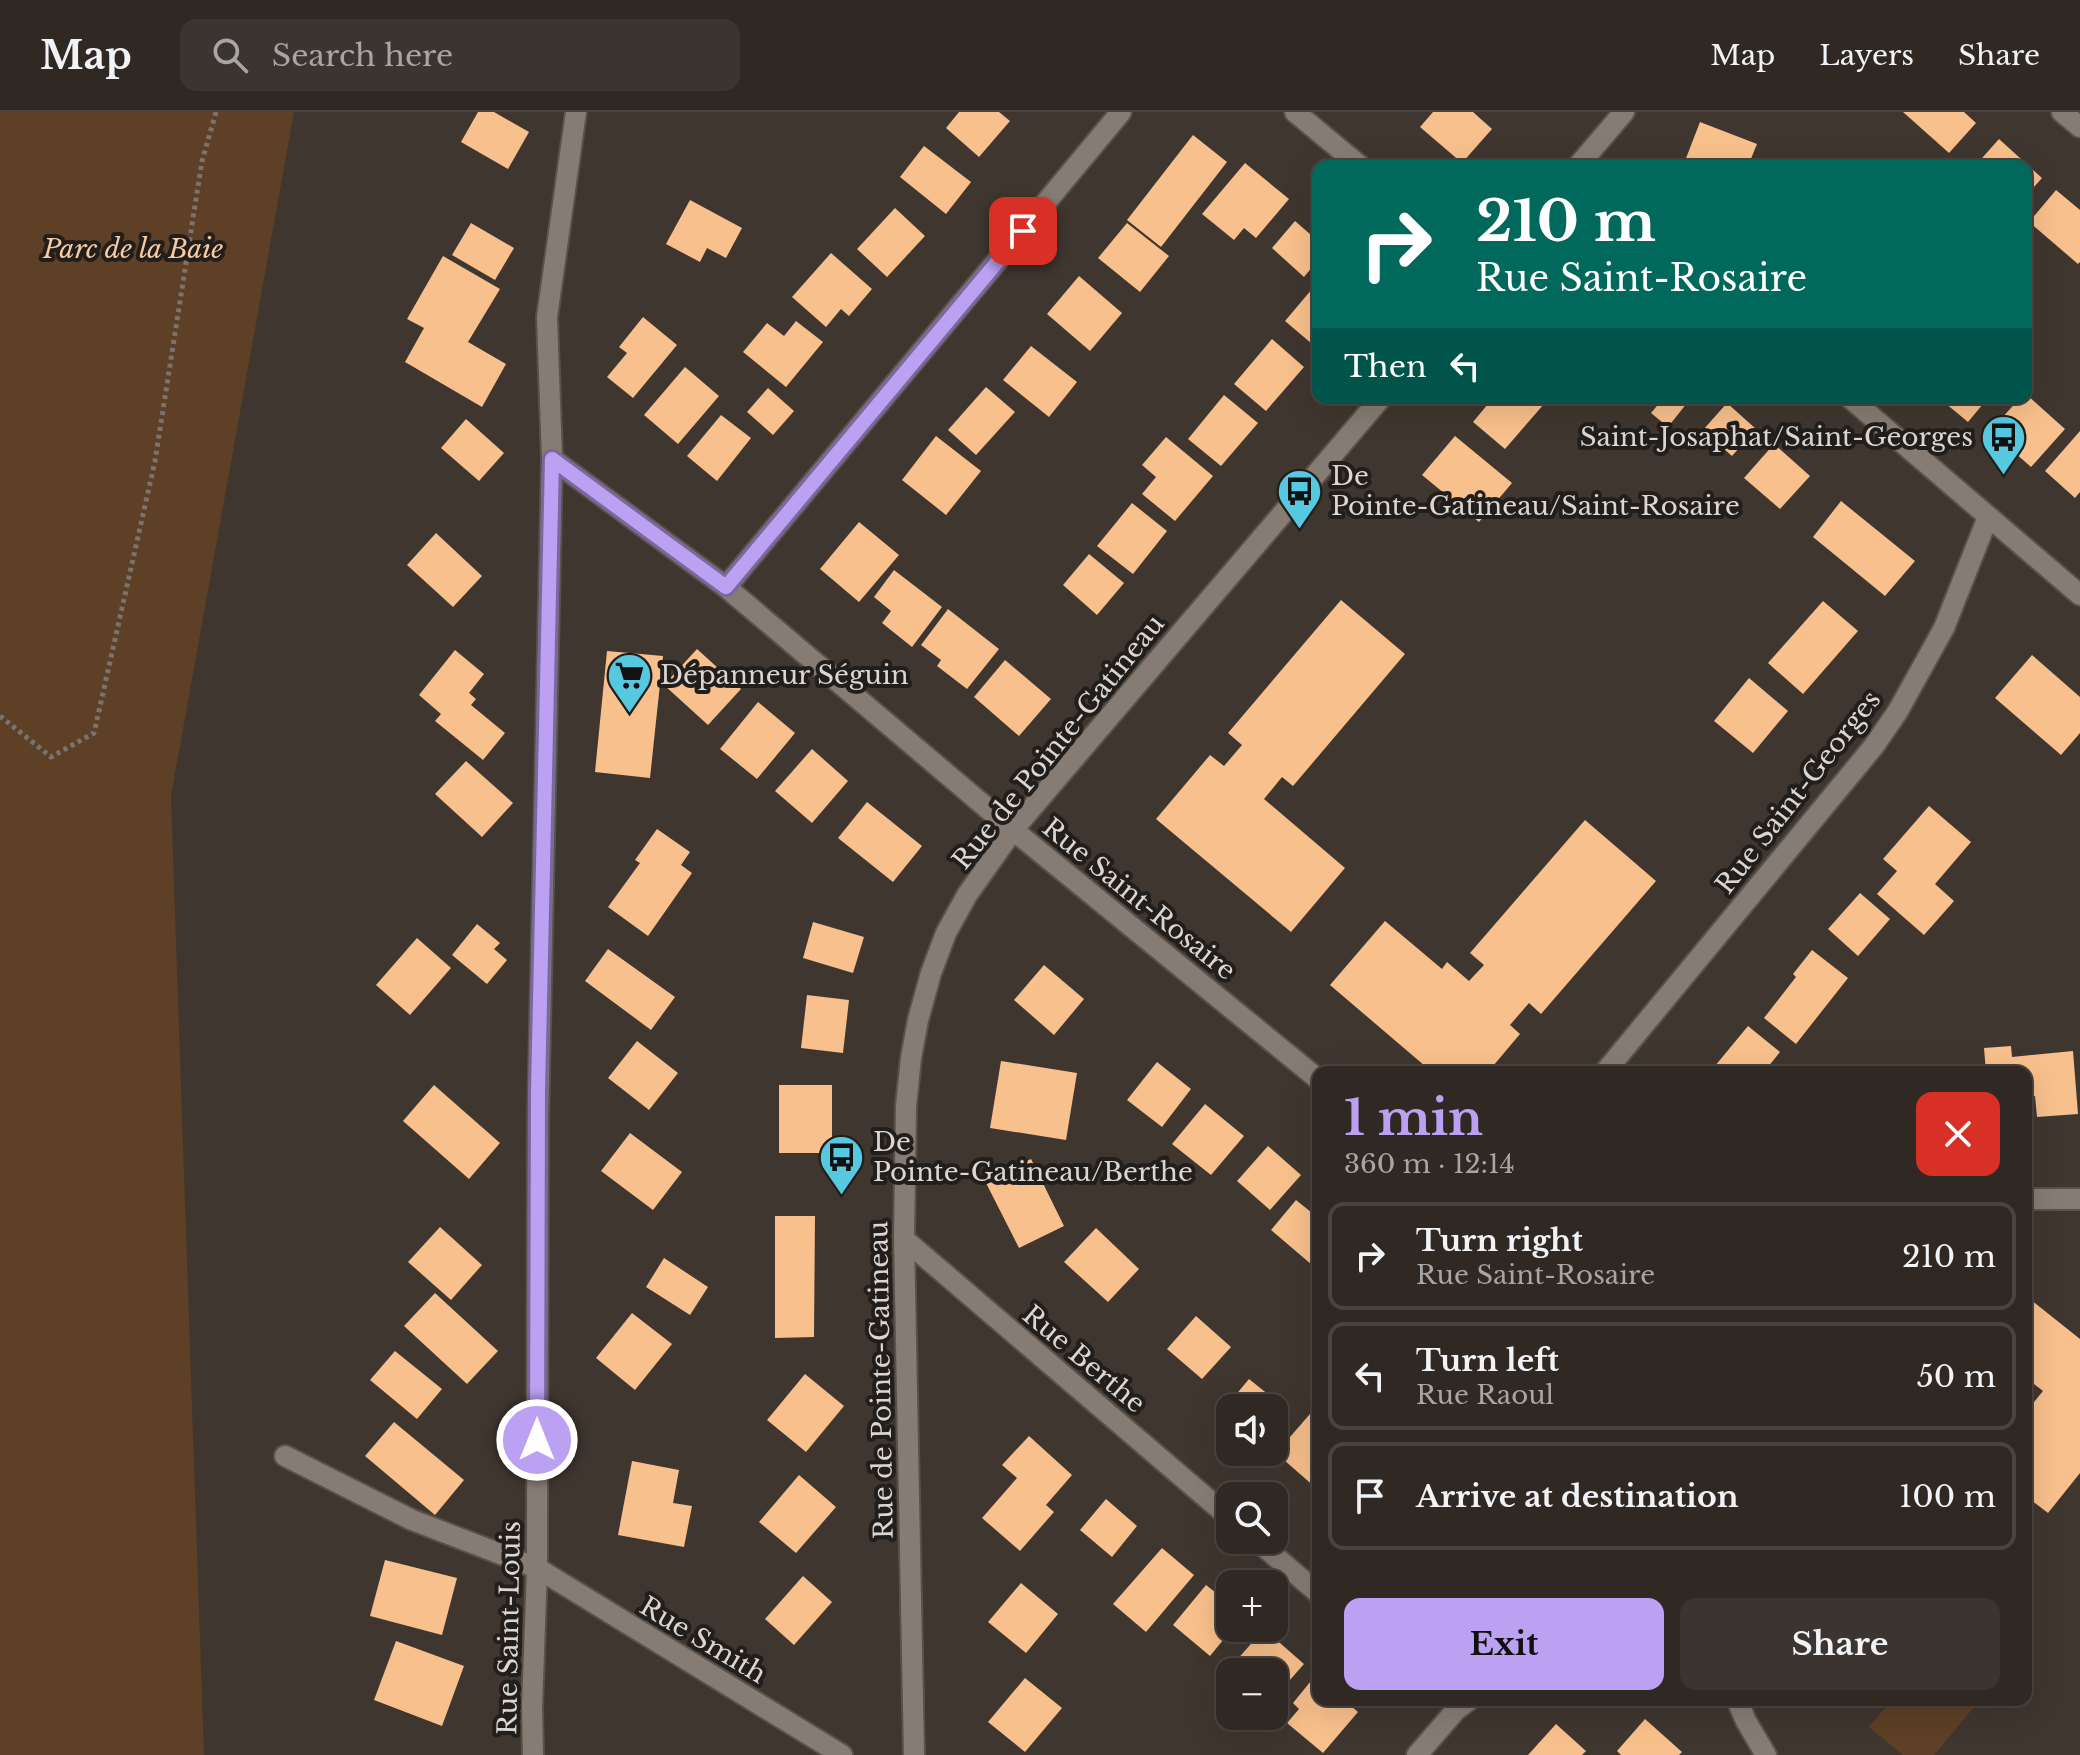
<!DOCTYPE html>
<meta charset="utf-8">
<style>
:root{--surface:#2f2823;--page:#3b3430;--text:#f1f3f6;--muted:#a7a6a6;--line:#4a4441;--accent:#bca0f2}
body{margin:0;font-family:"Libre Baskerville",serif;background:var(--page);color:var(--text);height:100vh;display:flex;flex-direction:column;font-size:30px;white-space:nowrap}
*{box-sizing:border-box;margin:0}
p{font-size:26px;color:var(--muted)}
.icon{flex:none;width:44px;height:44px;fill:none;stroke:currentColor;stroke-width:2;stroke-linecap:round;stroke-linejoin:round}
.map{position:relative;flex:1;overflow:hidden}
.side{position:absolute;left:1312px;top:954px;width:720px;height:640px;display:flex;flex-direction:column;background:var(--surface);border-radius:16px;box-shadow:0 8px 32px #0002,0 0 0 2px var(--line)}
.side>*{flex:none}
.top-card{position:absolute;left:1312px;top:48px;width:720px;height:244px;border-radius:16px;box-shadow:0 8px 32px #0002,0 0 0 2px var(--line);background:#00695c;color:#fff;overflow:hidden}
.buttons{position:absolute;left:1216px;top:1282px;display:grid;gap:16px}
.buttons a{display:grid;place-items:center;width:72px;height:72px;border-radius:16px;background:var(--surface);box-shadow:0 8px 32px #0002,0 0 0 2px var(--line);font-size:40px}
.pin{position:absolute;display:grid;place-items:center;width:68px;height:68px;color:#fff;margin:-34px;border-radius:16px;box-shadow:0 4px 12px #0006}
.me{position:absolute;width:88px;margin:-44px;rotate:0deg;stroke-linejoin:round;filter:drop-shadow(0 0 6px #0008)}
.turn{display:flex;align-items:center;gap:28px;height:168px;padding:0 32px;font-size:36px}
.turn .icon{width:104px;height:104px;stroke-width:2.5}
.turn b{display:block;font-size:56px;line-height:68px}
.then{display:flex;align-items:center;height:76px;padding:0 32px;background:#0003;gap:16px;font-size:30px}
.round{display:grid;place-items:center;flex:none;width:84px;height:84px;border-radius:16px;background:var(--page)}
.overview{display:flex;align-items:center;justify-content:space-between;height:136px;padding:0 32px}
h1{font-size:48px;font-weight:700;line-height:60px;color:var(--accent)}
.primary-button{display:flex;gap:16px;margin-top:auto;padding:16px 32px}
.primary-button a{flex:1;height:92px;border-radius:16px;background:var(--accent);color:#111;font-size:32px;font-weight:700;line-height:92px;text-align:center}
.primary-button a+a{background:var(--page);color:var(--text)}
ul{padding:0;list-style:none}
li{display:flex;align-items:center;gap:24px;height:108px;margin:0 16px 12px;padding:0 16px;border:4px solid var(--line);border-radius:16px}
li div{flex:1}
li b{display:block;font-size:30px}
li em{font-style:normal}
header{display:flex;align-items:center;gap:48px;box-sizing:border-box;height:112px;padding:0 40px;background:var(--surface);border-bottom:2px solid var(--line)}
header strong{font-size:38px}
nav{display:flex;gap:44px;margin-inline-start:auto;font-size:28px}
.search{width:560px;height:72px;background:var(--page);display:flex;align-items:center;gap:20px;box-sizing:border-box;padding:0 28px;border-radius:16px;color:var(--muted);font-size:30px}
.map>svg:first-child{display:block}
.green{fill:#5d4025}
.building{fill:#f8c08c}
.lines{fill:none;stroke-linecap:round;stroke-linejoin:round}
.minor-casing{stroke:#58524b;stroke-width:24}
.path{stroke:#7b736d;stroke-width:5;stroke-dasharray:4 4;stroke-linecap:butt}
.minor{stroke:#867c74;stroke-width:20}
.route-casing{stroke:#7a689d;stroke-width:20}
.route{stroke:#bca0f2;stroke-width:14}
.labels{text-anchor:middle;stroke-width:8;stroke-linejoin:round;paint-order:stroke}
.park-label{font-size:26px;font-style:italic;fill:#f8cba3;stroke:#221e1b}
.poi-label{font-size:26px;fill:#dbd6d1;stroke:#221e1b;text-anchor:start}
.street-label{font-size:26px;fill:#dbd6d1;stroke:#221e1b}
</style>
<header>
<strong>Map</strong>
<div class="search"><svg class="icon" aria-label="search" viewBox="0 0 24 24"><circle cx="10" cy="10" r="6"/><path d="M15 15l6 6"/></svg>Search here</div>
<nav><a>Map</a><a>Layers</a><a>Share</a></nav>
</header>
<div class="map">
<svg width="2080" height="1643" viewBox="0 0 2080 1643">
<rect width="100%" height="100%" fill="#3f362f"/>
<g class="green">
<path d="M 0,0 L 294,0 L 171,684 L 204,1643 L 0,1643 Z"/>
<path d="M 1892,1588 L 1980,1588 L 1934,1643 L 1903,1643 L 1869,1615 Z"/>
</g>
<g class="building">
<path d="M 478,0 L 494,0 L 529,20 L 508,57 L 461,30 Z"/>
<path d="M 959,0 L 999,0 L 1010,9 L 979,45 L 946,16 Z"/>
<path d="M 1433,0 L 1473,0 L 1492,17 L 1462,51 L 1420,15 Z"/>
<path d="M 1903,0 L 1964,0 L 1976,11 L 1949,41 Z"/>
<path d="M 1700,10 L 1757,32 L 1748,54 L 1683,54 Z"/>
<path d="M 1193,23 L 1227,50 L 1161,135 L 1127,108 Z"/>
<path d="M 1999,27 L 2042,66 L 2026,84 L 2026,54 L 1975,54 Z"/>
<path d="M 924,34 L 971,70 L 946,102 L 900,65 Z"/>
<path d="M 1245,51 L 1289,87 L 1256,126 L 1244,116 L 1234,128 L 1202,102 Z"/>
<path d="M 2056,78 L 2080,98 L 2080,150 L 2078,152 L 2029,110 Z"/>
<path d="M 690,88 L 742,116 L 726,146 L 707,136 L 700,150 L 666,132 Z"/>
<path d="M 895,96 L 925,124 L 887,165 L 857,137 Z"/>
<path d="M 1295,109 L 1318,129 L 1318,148 L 1304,165 L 1272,136 Z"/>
<path d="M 471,111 L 514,136 L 495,168 L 452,143 Z"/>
<path d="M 1127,111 L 1169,144 L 1140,180 L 1098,146 Z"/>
<path d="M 831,141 L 872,177 L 849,204 L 841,197 L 826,215 L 792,185 Z"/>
<path d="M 443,144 L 500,177 L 468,230 L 506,252 L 482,295 L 405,250 L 424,216 L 407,207 Z"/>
<path d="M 1079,164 L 1122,201 L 1090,239 L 1047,202 Z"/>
<path d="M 1318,170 L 1318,237 L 1285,209 Z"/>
<path d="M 643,205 L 677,233 L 633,286 L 607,265 L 627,241 L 619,235 Z"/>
<path d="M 796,209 L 823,230 L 786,275 L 743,240 L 767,211 L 784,224 Z"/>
<path d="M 1272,227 L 1304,255 L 1266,299 L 1234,272 Z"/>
<path d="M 1031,234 L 1077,270 L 1049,305 L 1003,268 Z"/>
<path d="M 685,255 L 719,284 L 678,332 L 644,303 Z"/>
<path d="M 986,275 L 1015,300 L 976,343 L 948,318 Z"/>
<path d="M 768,276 L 794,299 L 773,323 L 747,300 Z"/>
<path d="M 2026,282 L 2065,317 L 2031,355 L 1990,319 L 2020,286 L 2026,286 Z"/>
<path d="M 1224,283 L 1258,311 L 1221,354 L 1188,327 Z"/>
<path d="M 1493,286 L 1537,286 L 1544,292 L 1505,337 L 1473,310 Z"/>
<path d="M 1657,286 L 1691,286 L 1668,315 L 1651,301 L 1661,289 Z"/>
<path d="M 1939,286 L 1988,286 L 1968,310 Z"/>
<path d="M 1727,291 L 1756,317 L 1732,344 L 1703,318 Z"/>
<path d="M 721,303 L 751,326 L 717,369 L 687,344 Z"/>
<path d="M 466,307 L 504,341 L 479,369 L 441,336 Z"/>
<path d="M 2080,319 L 2080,380 L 2075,386 L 2045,359 Z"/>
<path d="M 936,324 L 981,359 L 946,403 L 902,368 Z"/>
<path d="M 1455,324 L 1512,371 L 1479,410 L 1422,363 Z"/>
<path d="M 1166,325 L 1213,364 L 1175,409 L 1142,382 L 1156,365 L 1142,353 Z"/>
<path d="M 1774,332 L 1810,364 L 1780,397 L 1744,366 Z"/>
<path d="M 1841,389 L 1915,449 L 1885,484 L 1813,425 Z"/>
<path d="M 1132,391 L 1167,419 L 1133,462 L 1097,434 Z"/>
<path d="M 859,410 L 899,443 L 859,490 L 820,457 Z"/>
<path d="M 436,421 L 482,464 L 453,495 L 407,453 Z"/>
<path d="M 1089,442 L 1124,471 L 1097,503 L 1063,473 Z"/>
<path d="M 894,458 L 942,495 L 912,535 L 882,511 L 891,499 L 874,485 Z"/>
<path d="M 1341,488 L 1405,542 L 1293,674 L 1282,665 L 1264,687 L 1345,756 L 1291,820 L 1156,707 L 1210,643 L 1224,654 L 1242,633 L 1228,621 Z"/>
<path d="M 1823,489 L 1858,519 L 1803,582 L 1768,551 Z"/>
<path d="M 948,497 L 999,537 L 967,577 L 937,554 L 941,548 L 921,533 Z"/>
<path d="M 697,537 L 741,577 L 708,613 L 664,573 Z"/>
<path d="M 455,538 L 484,562 L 469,581 L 476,587 L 471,593 L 505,621 L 483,648 L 435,609 L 441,602 L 419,583 Z"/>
<path d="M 607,539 L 663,544 L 650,666 L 595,660 Z"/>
<path d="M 2032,543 L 2080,585 L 2080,621 L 2061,643 L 1995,586 Z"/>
<path d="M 1005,548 L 1051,587 L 1019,624 L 974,585 Z"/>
<path d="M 1749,566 L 1788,599 L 1753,641 L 1714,609 Z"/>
<path d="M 758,590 L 795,621 L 757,667 L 720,637 Z"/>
<path d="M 812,637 L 848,669 L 812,711 L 775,679 Z"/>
<path d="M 466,649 L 513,691 L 482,725 L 435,682 Z"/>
<path d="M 867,690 L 922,734 L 893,770 L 838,726 Z"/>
<path d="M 1929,694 L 1971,730 L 1935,772 L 1954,789 L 1924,823 L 1877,782 L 1897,759 L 1883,747 Z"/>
<path d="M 1585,708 L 1656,769 L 1541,902 L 1529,891 L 1510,913 L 1520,922 L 1488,960 L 1432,960 L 1330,873 L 1385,809 L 1442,857 L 1447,850 L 1469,869 L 1484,853 L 1470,841 Z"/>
<path d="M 657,717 L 690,740 L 681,753 L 692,761 L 648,824 L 608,795 L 640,751 L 635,748 Z"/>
<path d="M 1860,781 L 1890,807 L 1858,844 L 1828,817 Z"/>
<path d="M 813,810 L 864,825 L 853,861 L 803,846 Z"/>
<path d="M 477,812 L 500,831 L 494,837 L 507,848 L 487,872 L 452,843 Z"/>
<path d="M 417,826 L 451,856 L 410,903 L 376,873 Z"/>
<path d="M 608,837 L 675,885 L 651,918 L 585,869 Z"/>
<path d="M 1812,838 L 1848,866 L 1796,932 L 1764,906 L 1796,865 L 1793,862 Z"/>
<path d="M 1044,853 L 1084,887 L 1054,923 L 1014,888 Z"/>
<path d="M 807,883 L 849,888 L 843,941 L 801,936 Z"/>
<path d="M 1748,914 L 1780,940 L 1764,960 L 1710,960 Z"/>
<path d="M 637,929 L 678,961 L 649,998 L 608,966 Z"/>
<path d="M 2011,934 L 2012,945 L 2073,939 L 2078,1002 L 2037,1005 L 2035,984 L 2026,985 L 2026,960 L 1986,960 L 1984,936 Z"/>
<path d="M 1001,949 L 1077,961 L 1066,1028 L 990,1016 Z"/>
<path d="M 1157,950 L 1191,977 L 1162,1015 L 1127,988 Z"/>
<path d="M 434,973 L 500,1031 L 469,1067 L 403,1009 Z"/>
<rect x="779" y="973" width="53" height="68"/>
<path d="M 1205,992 L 1244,1024 L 1211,1063 L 1172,1032 Z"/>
<path d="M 630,1021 L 682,1060 L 653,1098 L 601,1059 Z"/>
<path d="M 1268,1034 L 1301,1063 L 1270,1098 L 1237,1069 Z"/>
<path d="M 1031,1047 L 1064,1114 L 1019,1136 L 985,1069 Z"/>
<path d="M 1296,1088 L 1311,1100 L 1318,1091 L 1318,1158 L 1271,1118 Z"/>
<path d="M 775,1104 L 815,1104 L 814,1225 L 775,1226 Z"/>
<path d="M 440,1115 L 482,1153 L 451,1188 L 408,1150 Z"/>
<path d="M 1096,1116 L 1139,1157 L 1108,1190 L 1064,1150 Z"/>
<path d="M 664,1146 L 708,1175 L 690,1203 L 646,1175 Z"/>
<path d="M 435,1181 L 498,1239 L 467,1272 L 404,1214 Z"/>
<path d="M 2026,1184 L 2080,1227 L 2080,1361 L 2048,1401 L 2026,1384 L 2026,1300 L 2043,1279 L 2026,1266 Z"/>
<path d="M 632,1201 L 672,1232 L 635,1278 L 596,1246 Z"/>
<path d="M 1196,1204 L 1231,1235 L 1202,1267 L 1167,1237 Z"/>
<path d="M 395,1239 L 442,1277 L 417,1307 L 370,1268 Z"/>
<path d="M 805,1262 L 844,1294 L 806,1340 L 767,1308 Z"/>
<path d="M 1249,1267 L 1290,1300 L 1274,1319 L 1274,1296 L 1230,1296 L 1230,1302 L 1224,1297 Z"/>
<path d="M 1310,1302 L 1318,1309 L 1318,1375 L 1316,1376 L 1276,1341 Z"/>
<path d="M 394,1310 L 464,1368 L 435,1403 L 365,1344 Z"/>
<path d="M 1029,1324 L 1072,1363 L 1046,1393 L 1054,1400 L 1020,1439 L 982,1406 L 1017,1366 L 1002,1353 Z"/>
<path d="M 632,1349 L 679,1358 L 673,1391 L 692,1394 L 684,1435 L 618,1423 Z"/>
<path d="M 799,1363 L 836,1395 L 796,1441 L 759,1410 Z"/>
<path d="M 1106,1387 L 1137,1414 L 1112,1445 L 1080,1418 Z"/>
<path d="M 1162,1436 L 1194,1463 L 1146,1520 L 1113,1492 Z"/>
<path d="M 385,1448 L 457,1466 L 442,1523 L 370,1504 Z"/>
<path d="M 803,1464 L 832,1490 L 794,1533 L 765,1507 Z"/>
<path d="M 1021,1471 L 1058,1502 L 1026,1541 L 988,1510 Z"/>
<path d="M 1206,1473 L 1230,1492 L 1230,1516 L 1233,1516 L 1210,1544 L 1173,1513 Z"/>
<path d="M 1264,1517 L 1304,1552 L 1274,1586 L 1274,1560 L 1230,1560 L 1230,1574 L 1221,1566 Z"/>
<path d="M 396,1529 L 464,1554 L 442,1614 L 374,1588 Z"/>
<path d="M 1315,1564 L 1318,1566 L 1318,1588 L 1344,1588 L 1358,1600 L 1323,1641 L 1287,1611 L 1299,1597 L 1293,1591 Z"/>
<path d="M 1025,1566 L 1062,1596 L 1025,1640 L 988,1610 Z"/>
<path d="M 1645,1607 L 1682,1640 L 1679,1643 L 1621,1643 L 1617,1639 Z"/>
<path d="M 1556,1612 L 1586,1639 L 1582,1643 L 1528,1643 Z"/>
</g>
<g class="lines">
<defs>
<g id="minor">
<path d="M 1295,0 L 1360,54"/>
<path d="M 2062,0 L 2080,15"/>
<path d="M 1578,54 L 1624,0"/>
<path d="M 1850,286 L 2080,483"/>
<path d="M 552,347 L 726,475 L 1013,718 L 1318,967"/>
<path d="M 726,475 L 1121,0"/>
<path d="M 1605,960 L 1874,634 L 1898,599 L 1944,516 L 1988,405"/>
<path d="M 2026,1087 L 2080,1087"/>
<path d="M 904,1127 L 1230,1406"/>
<path d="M 285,1344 L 412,1408 L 537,1456 L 842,1643"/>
<path d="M 1256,1428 L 1318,1481"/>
<path d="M 1737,1588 L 1746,1609 L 1766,1643"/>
<path d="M 533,1643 L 532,1595 L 537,1456 L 538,1009 L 552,347 L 547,205 L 576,0"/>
<path d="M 914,1643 L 904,1127 L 906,994 L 911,946 L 918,908 L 931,861 L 946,821 L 967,783 L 1013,718 L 1381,286"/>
<path d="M 1417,1643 L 1456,1598 L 1469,1588"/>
</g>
</defs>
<use href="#minor" class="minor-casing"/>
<path class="path" d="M 0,604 L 51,645 L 94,621 L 155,349 L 202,49 L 216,0"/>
<use href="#minor" class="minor"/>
</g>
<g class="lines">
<defs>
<path id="route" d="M 537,1328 L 538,979 L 552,347 L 726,475 L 1023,119"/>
</defs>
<use href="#route" class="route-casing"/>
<use href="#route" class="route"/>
</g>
<defs>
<symbol id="bus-pin" viewBox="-11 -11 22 30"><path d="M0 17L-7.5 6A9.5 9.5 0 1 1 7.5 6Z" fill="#56c9e1" stroke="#221e1b"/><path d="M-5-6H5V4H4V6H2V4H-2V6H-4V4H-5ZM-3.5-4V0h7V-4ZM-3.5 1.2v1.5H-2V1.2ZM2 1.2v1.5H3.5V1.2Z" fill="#111"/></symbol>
<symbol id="supermarket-pin" viewBox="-11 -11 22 30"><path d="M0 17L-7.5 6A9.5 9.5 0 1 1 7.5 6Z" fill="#56c9e1" stroke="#221e1b"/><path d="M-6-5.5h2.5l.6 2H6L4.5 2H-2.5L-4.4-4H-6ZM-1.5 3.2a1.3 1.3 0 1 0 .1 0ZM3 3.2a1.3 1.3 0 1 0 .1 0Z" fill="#111"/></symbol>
</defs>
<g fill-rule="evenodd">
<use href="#bus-pin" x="1978" y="300" width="51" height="69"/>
<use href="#bus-pin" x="1274" y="354" width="51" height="69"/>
<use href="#supermarket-pin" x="604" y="538" width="51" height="69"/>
<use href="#bus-pin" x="816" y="1020" width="51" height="69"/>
</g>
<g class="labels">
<g class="park-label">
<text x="133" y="146">Parc de la Baie</text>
</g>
<g class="poi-label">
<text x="1973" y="334" text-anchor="end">Saint-Josaphat/Saint-Georges</text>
<text x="1331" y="373">De<tspan x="1331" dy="30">Pointe-Gatineau/Saint-Rosaire</tspan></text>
<text x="660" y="572">Dépanneur Séguin</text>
<text x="873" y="1039">De<tspan x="873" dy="30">Pointe-Gatineau/Berthe</tspan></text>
</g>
<g class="street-label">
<text transform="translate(1058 630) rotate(-51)" y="9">Rue de Pointe-Gatineau</text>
<text transform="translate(1798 680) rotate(-52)" y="9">Rue Saint-Georges</text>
<text transform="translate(1139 787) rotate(39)" y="9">Rue Saint-Rosaire</text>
<text transform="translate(1084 1247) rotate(40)" y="9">Rue Berthe</text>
<text transform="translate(881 1268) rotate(-91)" y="9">Rue de Pointe-Gatineau</text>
<text transform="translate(509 1516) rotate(-89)" y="9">Rue Saint-Louis</text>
<text transform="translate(703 1528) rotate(31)" y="9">Rue Smith</text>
</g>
</g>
</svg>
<div class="buttons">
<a><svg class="icon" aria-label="sound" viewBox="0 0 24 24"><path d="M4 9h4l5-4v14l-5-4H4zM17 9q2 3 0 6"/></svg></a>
<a><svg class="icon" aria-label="search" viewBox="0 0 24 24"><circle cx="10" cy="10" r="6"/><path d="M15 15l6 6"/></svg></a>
<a>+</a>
<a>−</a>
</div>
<div class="pin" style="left:1023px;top:119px;background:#d93025"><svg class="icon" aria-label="arrive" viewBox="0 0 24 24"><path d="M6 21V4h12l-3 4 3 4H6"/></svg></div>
<svg class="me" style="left:537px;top:1328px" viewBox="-20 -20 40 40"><circle r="17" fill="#bca0f2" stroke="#fff" stroke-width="3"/><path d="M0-11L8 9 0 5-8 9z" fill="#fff"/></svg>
<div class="top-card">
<div class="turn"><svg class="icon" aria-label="right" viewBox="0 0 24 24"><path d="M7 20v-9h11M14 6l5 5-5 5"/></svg><div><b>210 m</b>Rue Saint-Rosaire</div></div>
<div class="then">Then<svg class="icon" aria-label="left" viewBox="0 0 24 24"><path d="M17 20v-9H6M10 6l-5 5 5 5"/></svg></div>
</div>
<section class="side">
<div class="overview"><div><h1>1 min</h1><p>360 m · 12:14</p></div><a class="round" style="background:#d93025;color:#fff"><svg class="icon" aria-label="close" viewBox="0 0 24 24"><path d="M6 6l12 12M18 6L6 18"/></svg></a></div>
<ul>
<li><svg class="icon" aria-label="right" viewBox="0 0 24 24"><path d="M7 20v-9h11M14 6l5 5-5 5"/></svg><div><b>Turn right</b><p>Rue Saint-Rosaire</p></div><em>210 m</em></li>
<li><svg class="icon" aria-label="left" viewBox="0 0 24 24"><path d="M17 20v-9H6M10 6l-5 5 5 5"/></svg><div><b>Turn left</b><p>Rue Raoul</p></div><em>50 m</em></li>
<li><svg class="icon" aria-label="arrive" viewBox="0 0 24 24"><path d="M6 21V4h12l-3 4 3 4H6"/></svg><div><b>Arrive at destination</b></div><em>100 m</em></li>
</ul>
<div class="primary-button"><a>Exit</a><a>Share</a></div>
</section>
</div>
